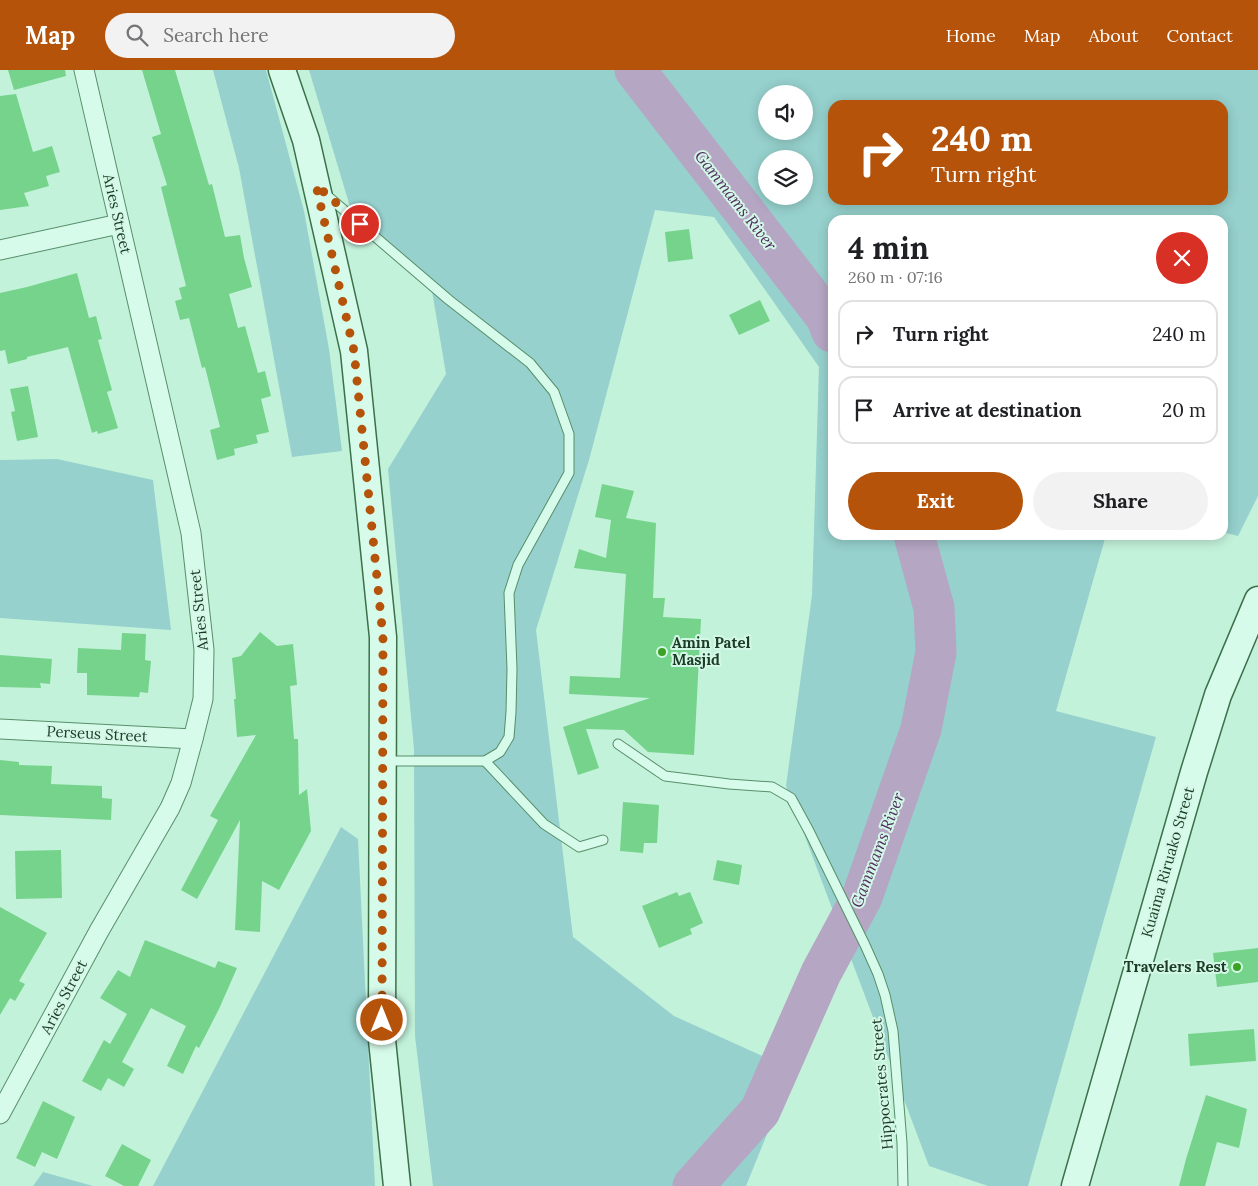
<!DOCTYPE html>
<meta charset="utf-8">
<style>
:root{--surface:#fff;--page:#f2f2f2;--text:#202124;--muted:#757577;--line:#e0e0e0;--accent:#b45309}
body{margin:0;font-family:Lora,serif;background:var(--page);color:var(--text);height:100vh;display:flex;flex-direction:column;font-size:19px;white-space:nowrap}
*{box-sizing:border-box;margin:0}
p{font-size:16px;color:var(--muted)}
.icon{flex:none;width:28px;height:28px;fill:none;stroke:currentColor;stroke-width:2;stroke-linecap:round;stroke-linejoin:round}
.map{position:relative;flex:1;overflow:hidden}
.details{position:absolute;left:828px;top:145px;width:400px;height:325px;display:flex;flex-direction:column;background:var(--surface);border-radius:15px;box-shadow:0 2px 12px #0003}
.details>*{flex:none}
.top-card{position:absolute;left:828px;top:30px;width:400px;height:105px;border-radius:15px;box-shadow:0 2px 12px #0003;background:#b45309;color:#fff;overflow:hidden}
.fabs{position:absolute;left:758px;top:15px;display:grid;gap:10px}
.fabs a{display:grid;place-items:center;width:55px;height:55px;border-radius:50%;background:var(--surface);box-shadow:0 2px 12px #0003;font-size:25px}
.pin{position:absolute;display:grid;place-items:center;width:42px;height:42px;color:#fff;margin:-21px;border:2px solid #fff;border-radius:50%;box-shadow:0 1px 5px #0007}
.me{position:absolute;width:55px;margin:-28px;rotate:0deg;stroke-linejoin:round;filter:drop-shadow(0 0 4px #0008)}
.turn{display:flex;align-items:center;gap:18px;height:105px;padding:0 20px;font-size:22px}
.turn .icon{width:65px;height:65px;stroke-width:2.5}
.turn b{display:block;font-size:35px;line-height:42px}
.round{display:grid;place-items:center;flex:none;width:52px;height:52px;border-radius:26px;background:var(--page)}
.head{display:flex;align-items:center;justify-content:space-between;height:85px;padding:0 20px}
h1{font-size:30px;font-weight:700;line-height:38px}
.primary-button{display:flex;gap:10px;margin-top:auto;padding:10px 20px}
.primary-button a{flex:1;height:58px;border-radius:30px;background:var(--accent);color:#fff;font-size:20px;font-weight:700;line-height:58px;text-align:center}
.primary-button a+a{background:var(--page);color:var(--text)}
ul{padding:0;list-style:none}
li{display:flex;align-items:center;gap:15px;height:68px;margin:0 10px 8px;padding:0 10px;border:2px solid var(--line);border-radius:15px}
li div{flex:1}
li b{display:block;font-size:19px}
li em{font-style:normal}
header{display:flex;align-items:center;gap:30px;box-sizing:border-box;height:70px;padding:0 25px;background:var(--accent);color:#fff}
header strong{font-size:24px}
nav{display:flex;gap:28px;margin-inline-start:auto;font-size:18px}
.search{width:350px;height:45px;background:var(--page);display:flex;align-items:center;gap:12px;box-sizing:border-box;padding:0 18px;border-radius:28px;color:var(--muted);font-size:19px}
.map>svg:first-child{display:block}
.green{fill:#96d1cd;fill-rule:evenodd}
.lines{fill:none;stroke-linecap:round;stroke-linejoin:round}
.river{stroke:#b5a6c4;stroke-width:41}
.building{fill:#76d38b}
.lane-casing{stroke:#588e6a;stroke-width:11}
.street-casing{stroke:#588e6a;stroke-width:21}
.secondary-casing{stroke:#3b704b;stroke-width:29}
.lane{stroke:#d7fbea;stroke-width:9}
.street{stroke:#d7fbea;stroke-width:19}
.secondary{stroke:#d7fbea;stroke-width:26}
.route{stroke:#b45309;stroke-width:9;stroke-dasharray:0 16.2}
.poi-dot{fill:#3ca223;stroke:#d3f8e7;stroke-width:2}
.labels{text-anchor:middle;stroke-width:4;stroke-linejoin:round;paint-order:stroke}
.street-label{font-size:15px;fill:#1d3c26;stroke:#d3f8e7}
.poi-label{font-size:15px;font-weight:bold;fill:#1d3c26;stroke:#d3f8e7;text-anchor:start}
.water-label{font-size:16px;font-style:italic;fill:#512b5d;stroke:#d3f8e7}
</style>
<header>
<strong>Map</strong>
<div class="search"><svg class="icon" aria-label="search" viewBox="0 0 24 24"><circle cx="10" cy="10" r="6"/><path d="M15 15l6 6"/></svg>Search here</div>
<nav><a>Home</a><a>Map</a><a>About</a><a>Contact</a></nav>
</header>
<div class="map">
<svg width="1258" height="1116" viewBox="0 0 1258 1116">
<rect width="100%" height="100%" fill="#c3f2db"/>
<g class="green">
<path d="M 213,0 L 266,0 L 304,141 L 329,279 L 342,381 L 292,387 L 239,98 Z"/>
<path d="M 309,0 L 1258,0 L 1258,426 L 1238,466 L 1222,462 L 1222,150 L 832,150 L 832,465 L 1106,465 L 1056,641 L 1156,667 L 1028,1116 L 988,1116 L 929,1096 L 786,716 L 812,525 L 819,297 L 714,147 L 655,140 L 589,390 L 536,560 L 573,867 L 674,946 L 793,1000 L 746,1116 L 433,1116 L 415,966 L 414,679 L 388,399 L 446,304 L 432,221 L 354,150 ZM 766,24 L 804,24 L 804,61 L 766,61 ZM 832,35 L 1222,35 L 1222,130 L 832,130 ZM 766,89 L 804,89 L 804,126 L 766,126 Z"/>
<path d="M 57,389 L 153,410 L 171,560 L 0,548 L 0,390 Z"/>
<path d="M 341,757 L 358,769 L 375,1116 L 153,1116 Z"/>
<path d="M 43,1102 L 93,1116 L 33,1116 Z"/>
</g>
<g class="lines">
<g class="river">
<path d="M 635,0 L 826,247 L 832,262"/>
<path d="M 693,1116 L 760,1041 L 821,903 L 862,827 L 921,659 L 936,582 L 934,538 L 914,465"/>
</g>
</g>
<g class="building">
<path d="M 8,0 L 65,0 L 66,6 L 14,20 Z"/>
<path d="M 142,0 L 175,0 L 209,115 L 212,114 L 225,167 L 240,165 L 244,188 L 252,217 L 229,224 L 238,258 L 245,256 L 258,303 L 265,301 L 271,326 L 261,329 L 269,362 L 256,365 L 258,373 L 234,379 L 235,385 L 217,390 L 210,360 L 220,357 L 205,297 L 202,298 L 189,248 L 180,250 L 175,231 L 182,229 L 179,218 L 186,216 L 161,117 L 167,115 L 152,67 L 161,64 Z"/>
<path d="M 16,24 L 33,82 L 52,76 L 60,102 L 46,106 L 49,116 L 24,123 L 29,136 L 0,140 L 0,26 Z"/>
<path d="M 689,159 L 693,189 L 668,192 L 665,162 Z"/>
<path d="M 77,203 L 89,248 L 96,246 L 102,269 L 98,270 L 112,320 L 107,322 L 118,358 L 98,364 L 97,361 L 92,363 L 68,277 L 27,287 L 27,289 L 8,294 L 5,280 L 0,281 L 0,223 L 27,217 Z"/>
<path d="M 760,230 L 770,251 L 739,265 L 729,245 Z"/>
<path d="M 28,316 L 38,367 L 17,371 L 11,342 L 15,341 L 10,319 Z"/>
<path d="M 602,414 L 634,421 L 626,448 L 656,453 L 653,528 L 665,528 L 663,547 L 701,549 L 694,685 L 648,682 L 624,660 L 586,659 L 599,698 L 578,705 L 563,657 L 650,628 L 569,624 L 570,606 L 620,608 L 626,504 L 574,498 L 579,479 L 606,488 L 611,450 L 595,447 Z"/>
<path d="M 260,562 L 277,576 L 293,574 L 297,615 L 290,616 L 294,669 L 298,669 L 299,725 L 307,719 L 311,761 L 279,820 L 262,811 L 260,862 L 235,860 L 240,750 L 197,829 L 181,820 L 218,750 L 210,746 L 256,665 L 237,667 L 234,629 L 236,629 L 232,588 L 241,586 Z"/>
<path d="M 122,563 L 146,564 L 145,590 L 151,591 L 148,623 L 140,622 L 139,627 L 87,625 L 87,603 L 77,603 L 78,578 L 121,580 Z"/>
<path d="M 0,585 L 52,589 L 50,614 L 40,613 L 41,618 L 0,617 Z"/>
<path d="M 0,690 L 19,692 L 19,695 L 52,696 L 51,714 L 102,716 L 102,728 L 112,729 L 111,750 L 0,745 Z"/>
<path d="M 623,732 L 659,735 L 657,773 L 644,773 L 643,783 L 620,781 Z"/>
<path d="M 61,780 L 62,828 L 16,829 L 15,781 Z"/>
<path d="M 717,790 L 742,795 L 739,815 L 713,810 Z"/>
<path d="M 677,822 L 679,826 L 690,822 L 703,853 L 690,859 L 692,864 L 659,878 L 642,836 Z"/>
<path d="M 0,837 L 47,863 L 19,911 L 25,914 L 15,931 L 10,928 L 0,945 Z"/>
<path d="M 145,870 L 215,898 L 218,891 L 237,898 L 219,939 L 199,978 L 196,976 L 183,1004 L 167,996 L 186,956 L 151,938 L 122,992 L 134,999 L 124,1017 L 108,1008 L 101,1021 L 82,1011 L 104,970 L 110,974 L 127,944 L 100,928 L 118,900 L 130,907 Z"/>
<path d="M 1258,878 L 1258,912 L 1217,917 L 1213,883 Z"/>
<path d="M 1254,959 L 1256,991 L 1190,996 L 1188,964 Z"/>
<path d="M 1206,1025 L 1247,1039 L 1239,1078 L 1217,1072 L 1205,1116 L 1179,1116 L 1186,1089 Z"/>
<path d="M 43,1031 L 75,1047 L 57,1089 L 42,1082 L 35,1097 L 16,1088 Z"/>
<path d="M 122,1074 L 151,1090 L 138,1116 L 124,1116 L 105,1106 Z"/>
</g>
<g class="lines">
<defs>
<g id="lane">
<path d="M 324,123 L 449,230 L 530,293 L 554,322 L 569,364 L 569,403 L 518,495 L 509,523 L 512,599 L 511,642 L 509,667 L 500,682 L 485,691 L 386,691"/>
<path d="M 618,674 L 665,706 L 729,714 L 772,717 L 791,728 L 809,761 L 865,875 L 878,904 L 885,925 L 893,961 L 902,1073 L 903,1116"/>
<path d="M 485,691 L 544,754 L 579,777 L 603,770"/>
</g>
<g id="street">
<path d="M 0,180 L 119,154"/>
<path d="M 0,659 L 193,669"/>
<path d="M 0,1044 L 99,861 L 170,738 L 181,713 L 193,669 L 203,629 L 204,580 L 191,463 L 84,0"/>
</g>
<g id="secondary">
<path d="M 282,0 L 306,70 L 354,281 L 383,567 L 382,970 L 397,1116"/>
<path d="M 1075,1116 L 1194,702 L 1218,625 L 1258,530"/>
</g>
</defs>
<use href="#lane" class="lane-casing"/>
<use href="#street" class="street-casing"/>
<use href="#secondary" class="secondary-casing"/>
<use href="#lane" class="lane"/>
<use href="#street" class="street"/>
<use href="#secondary" class="secondary"/>
</g>
<g class="lines">
<path class="route" d="M 360,154 L 316,115 L 354,281 L 383,567 L 382,950"/>
</g>
<g class="poi-dot">
<circle cx="662" cy="582" r="5"/>
<circle cx="1237" cy="897" r="5"/>
</g>
<g class="labels">
<g class="street-label">
<text transform="translate(117 144) rotate(77)" y="5">Aries Street</text>
<text transform="translate(199 540) rotate(-96)" y="5">Aries Street</text>
<text transform="translate(97 664) rotate(3)" y="5">Perseus Street</text>
<text transform="translate(1168 792) rotate(-74)" y="5">Kuaima Riruako Street</text>
<text transform="translate(64 927) rotate(-62)" y="5">Aries Street</text>
<text transform="translate(882 1014) rotate(-95)" y="5">Hippocrates Street</text>
</g>
<g class="poi-label">
<text x="672" y="578">Amin Patel<tspan x="672" dy="17">Masjid</tspan></text>
<text x="1227" y="902" text-anchor="end">Travelers Rest</text>
</g>
<g class="water-label">
<text transform="translate(736 130) rotate(52)" y="6">Gammams River</text>
<text transform="translate(877 780) rotate(-69)" y="6">Gammams River</text>
</g>
</g>
</svg>
<div class="fabs">
<a><svg class="icon" aria-label="sound" viewBox="0 0 24 24"><path d="M4 9h4l5-4v14l-5-4H4zM17 9q2 3 0 6"/></svg></a>
<a><svg class="icon" aria-label="layers" viewBox="0 0 24 24"><path d="M12 4l9 5-9 5-9-5zM3 14l9 5 9-5"/></svg></a>
</div>
<div class="pin" style="left:360px;top:154px;background:#d93025"><svg class="icon" aria-label="arrive" viewBox="0 0 24 24"><path d="M6 21V4h12l-3 4 3 4H6"/></svg></div>
<svg class="me" style="left:382px;top:950px" viewBox="-20 -20 40 40"><circle r="17" fill="#b45309" stroke="#fff" stroke-width="3"/><path d="M0-11L8 9 0 5-8 9z" fill="#fff"/></svg>
<div class="top-card">
<div class="turn"><svg class="icon" aria-label="right" viewBox="0 0 24 24"><path d="M7 20v-9h11M14 6l5 5-5 5"/></svg><div><b>240 m</b>Turn right</div></div>
</div>
<section class="details">
<div class="head"><div><h1>4 min</h1><p>260 m · 07:16</p></div><a class="round" style="background:#d93025;color:#fff"><svg class="icon" aria-label="close" viewBox="0 0 24 24"><path d="M6 6l12 12M18 6L6 18"/></svg></a></div>
<ul>
<li><svg class="icon" aria-label="right" viewBox="0 0 24 24"><path d="M7 20v-9h11M14 6l5 5-5 5"/></svg><div><b>Turn right</b></div><em>240 m</em></li>
<li><svg class="icon" aria-label="arrive" viewBox="0 0 24 24"><path d="M6 21V4h12l-3 4 3 4H6"/></svg><div><b>Arrive at destination</b></div><em>20 m</em></li>
</ul>
<div class="primary-button"><a>Exit</a><a>Share</a></div>
</section>
</div>
